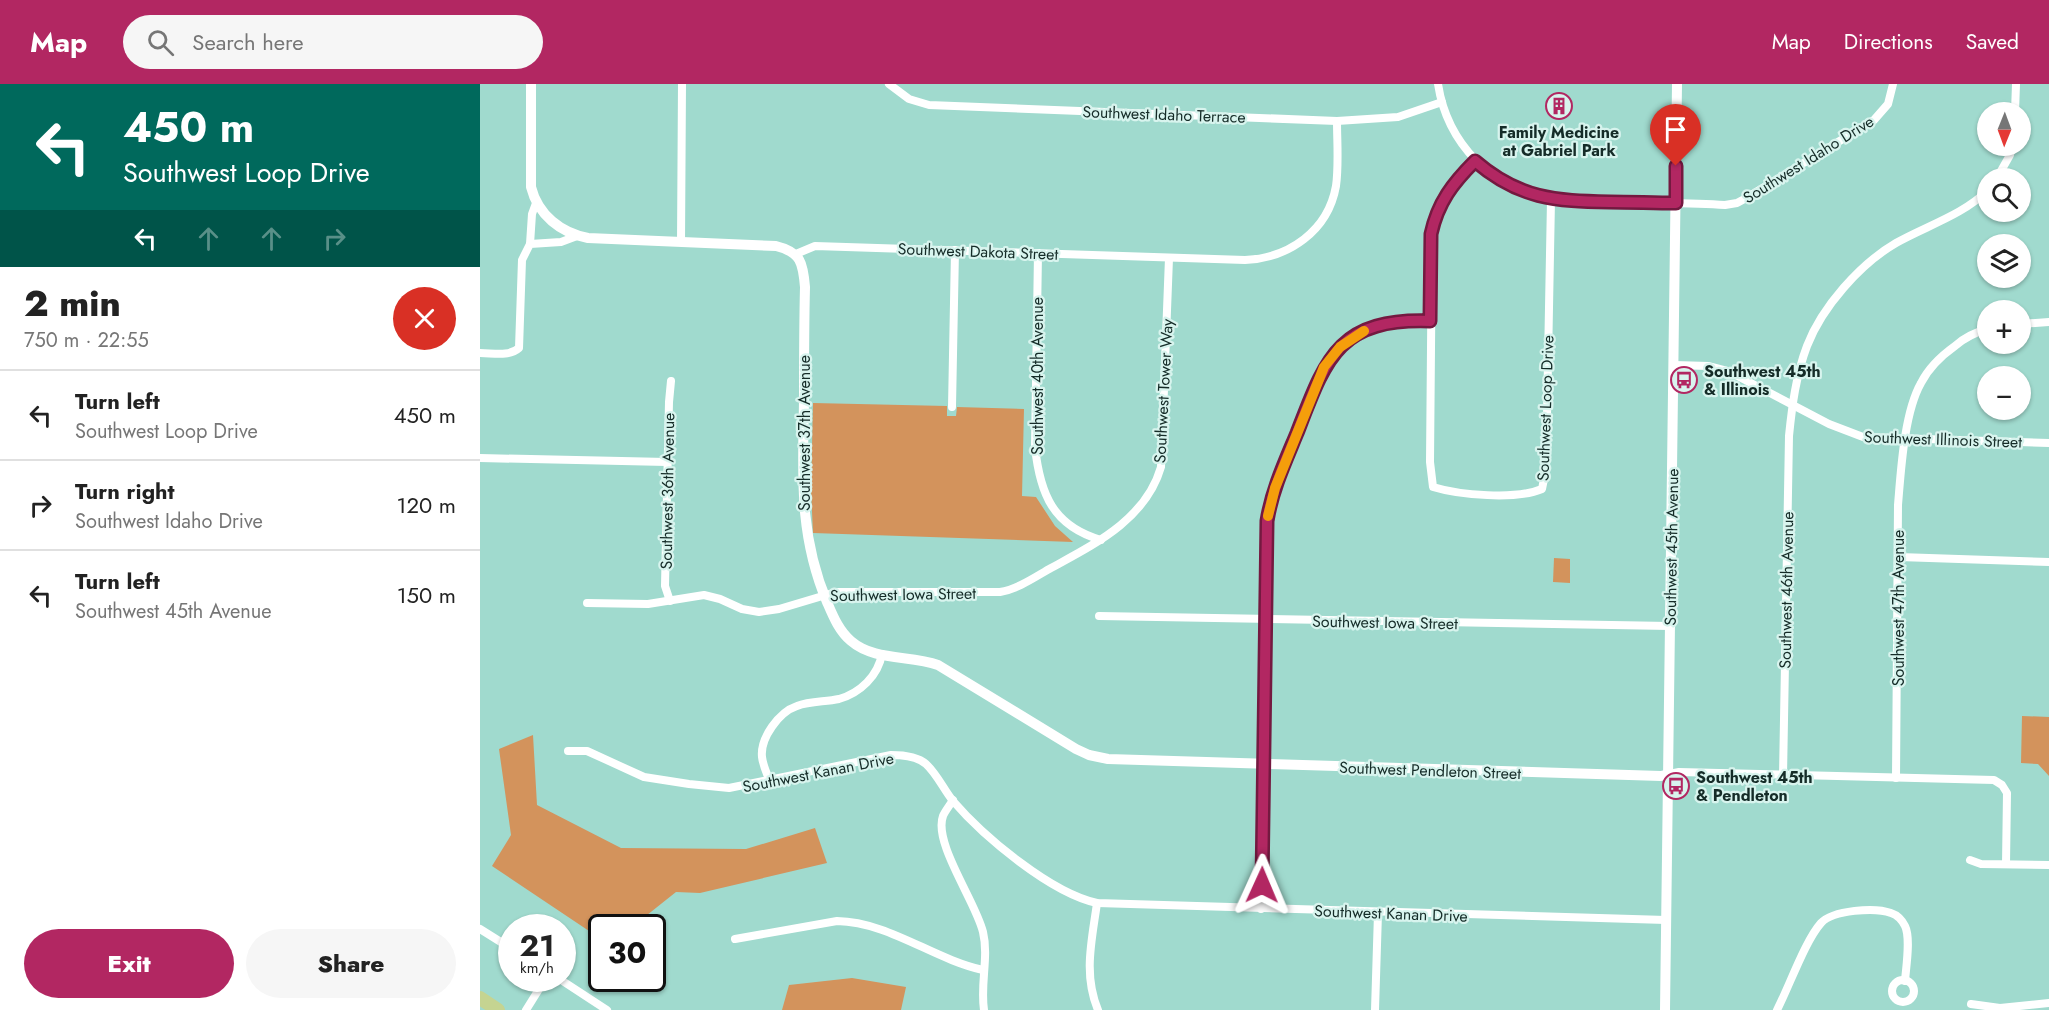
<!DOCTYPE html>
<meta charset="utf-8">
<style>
:root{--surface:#fff;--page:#f6f6f6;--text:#222;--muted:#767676;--line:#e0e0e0;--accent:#b22762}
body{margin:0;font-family:Jost,sans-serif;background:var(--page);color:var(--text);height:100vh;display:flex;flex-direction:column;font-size:22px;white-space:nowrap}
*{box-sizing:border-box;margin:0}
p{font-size:20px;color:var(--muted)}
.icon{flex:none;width:33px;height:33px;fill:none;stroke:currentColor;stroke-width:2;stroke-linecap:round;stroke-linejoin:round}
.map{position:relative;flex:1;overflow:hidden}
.details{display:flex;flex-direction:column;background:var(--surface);width:480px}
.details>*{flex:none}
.hud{background:#00695c;color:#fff;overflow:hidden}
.needle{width:39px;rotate:181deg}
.fabs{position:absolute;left:1497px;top:18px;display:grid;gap:12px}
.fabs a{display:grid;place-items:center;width:54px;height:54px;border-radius:50%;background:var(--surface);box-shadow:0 2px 4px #0004;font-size:30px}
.speed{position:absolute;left:18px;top:830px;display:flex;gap:12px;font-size:30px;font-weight:700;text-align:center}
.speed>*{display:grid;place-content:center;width:78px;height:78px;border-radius:50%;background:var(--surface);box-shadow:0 2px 4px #0004;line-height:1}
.speed small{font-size:15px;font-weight:400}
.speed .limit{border:3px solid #111;border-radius:9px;background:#fff;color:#111}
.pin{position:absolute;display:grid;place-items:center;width:51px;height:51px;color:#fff;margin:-62px -26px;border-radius:50% 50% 50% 0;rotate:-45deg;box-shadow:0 0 6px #0007}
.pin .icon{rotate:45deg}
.me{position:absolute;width:66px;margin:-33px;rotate:1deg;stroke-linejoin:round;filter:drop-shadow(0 0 4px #0008)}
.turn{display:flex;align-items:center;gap:21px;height:126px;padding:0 24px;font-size:27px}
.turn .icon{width:78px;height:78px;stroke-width:2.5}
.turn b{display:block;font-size:42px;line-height:51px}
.lanes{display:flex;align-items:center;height:57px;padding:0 24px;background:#0003;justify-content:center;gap:30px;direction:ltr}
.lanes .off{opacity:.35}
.round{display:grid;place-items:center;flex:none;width:63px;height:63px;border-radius:32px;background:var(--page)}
.headline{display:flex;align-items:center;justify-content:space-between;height:102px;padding:0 24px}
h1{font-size:36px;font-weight:800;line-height:45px}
.primary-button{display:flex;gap:12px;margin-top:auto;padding:12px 24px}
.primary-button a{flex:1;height:69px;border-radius:36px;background:var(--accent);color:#fff;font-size:24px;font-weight:800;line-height:69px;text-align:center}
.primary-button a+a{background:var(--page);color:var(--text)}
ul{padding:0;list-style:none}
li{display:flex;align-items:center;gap:18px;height:90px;padding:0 24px;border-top:2px solid var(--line)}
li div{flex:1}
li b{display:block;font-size:22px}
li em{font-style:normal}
header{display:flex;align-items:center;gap:36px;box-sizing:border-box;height:84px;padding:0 30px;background:var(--accent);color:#fff}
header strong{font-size:28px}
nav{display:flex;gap:33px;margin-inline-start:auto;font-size:21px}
.search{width:420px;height:54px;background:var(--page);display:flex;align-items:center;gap:15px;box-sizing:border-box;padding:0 21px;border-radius:33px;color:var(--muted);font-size:22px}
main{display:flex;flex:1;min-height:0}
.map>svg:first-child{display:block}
.green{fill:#d3935c}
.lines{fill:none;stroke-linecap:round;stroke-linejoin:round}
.minor{stroke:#fff;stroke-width:8}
.tertiary{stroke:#fff;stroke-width:10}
.primary{stroke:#c5d491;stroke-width:14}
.route-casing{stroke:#741940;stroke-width:15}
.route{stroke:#b22762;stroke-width:10}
.slow{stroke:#f59e0b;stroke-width:10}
.labels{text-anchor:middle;stroke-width:4.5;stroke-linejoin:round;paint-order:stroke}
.street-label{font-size:16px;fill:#152c28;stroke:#d8f4ee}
.poi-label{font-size:16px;font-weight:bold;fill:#152c28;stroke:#d8f4ee;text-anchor:start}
</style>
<header>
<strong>Map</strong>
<div class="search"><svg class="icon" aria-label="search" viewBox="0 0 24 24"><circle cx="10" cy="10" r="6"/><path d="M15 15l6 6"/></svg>Search here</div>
<nav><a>Map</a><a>Directions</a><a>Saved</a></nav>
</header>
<main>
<section class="details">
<div class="hud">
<div class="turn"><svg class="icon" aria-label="left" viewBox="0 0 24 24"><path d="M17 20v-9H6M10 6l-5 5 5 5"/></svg><div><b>450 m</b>Southwest Loop Drive</div></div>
<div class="lanes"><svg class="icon" aria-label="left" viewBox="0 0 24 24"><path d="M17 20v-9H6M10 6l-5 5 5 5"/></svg><svg class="icon off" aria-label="ahead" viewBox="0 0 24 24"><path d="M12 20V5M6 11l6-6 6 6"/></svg><svg class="icon off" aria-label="ahead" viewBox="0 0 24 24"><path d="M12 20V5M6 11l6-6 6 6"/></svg><svg class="icon off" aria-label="right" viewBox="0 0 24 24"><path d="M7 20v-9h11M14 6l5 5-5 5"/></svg></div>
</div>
<div class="headline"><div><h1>2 min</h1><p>750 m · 22:55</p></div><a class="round" style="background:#d93025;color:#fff"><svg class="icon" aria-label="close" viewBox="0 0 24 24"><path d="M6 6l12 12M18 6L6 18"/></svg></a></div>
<ul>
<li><svg class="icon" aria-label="left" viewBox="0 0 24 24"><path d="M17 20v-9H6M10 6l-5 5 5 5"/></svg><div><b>Turn left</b><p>Southwest Loop Drive</p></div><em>450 m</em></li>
<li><svg class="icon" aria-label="right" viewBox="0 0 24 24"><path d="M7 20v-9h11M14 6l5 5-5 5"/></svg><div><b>Turn right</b><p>Southwest Idaho Drive</p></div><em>120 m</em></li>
<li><svg class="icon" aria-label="left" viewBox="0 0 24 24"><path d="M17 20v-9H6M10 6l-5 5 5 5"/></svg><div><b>Turn left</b><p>Southwest 45th Avenue</p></div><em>150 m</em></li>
</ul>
<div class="primary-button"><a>Exit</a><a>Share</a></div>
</section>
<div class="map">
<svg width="1569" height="926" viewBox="0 0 1569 926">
<rect width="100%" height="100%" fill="#a0dace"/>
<g class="green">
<path d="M 333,319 L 467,322 L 467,332 L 476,332 L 477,323 L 544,325 L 542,412 L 556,413 L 575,442 L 593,458 L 333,449 L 331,406 Z"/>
<path d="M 1074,474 L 1090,475 L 1090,499 L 1073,498 Z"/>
<path d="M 1542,632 L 1569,633 L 1569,692 L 1558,680 L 1541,679 Z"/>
<path d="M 53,651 L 57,721 L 141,764 L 266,765 L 335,744 L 347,779 L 220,809 L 196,808 L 152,843 L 122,843 L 121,855 L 12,782 L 31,751 L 19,665 Z"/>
<path d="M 372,894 L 426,903 L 421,926 L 302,926 L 309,901 Z"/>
</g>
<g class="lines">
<g class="minor">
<path d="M 409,0 L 429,15 L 449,21 L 857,37 L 918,33 L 962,18"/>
<path d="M 958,0 C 967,59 1012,106 1072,116 C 1097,120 1124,118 1149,118 C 1181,119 1213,119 1245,121 L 1257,119 L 1268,113 L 1394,36 L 1408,20 L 1413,0"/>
<path d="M 1535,28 L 1536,0"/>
<path d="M 995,77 C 972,100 958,116 952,150 L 950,378 L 953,403 C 979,411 1036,416 1062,405 L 1066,385 L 1071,116"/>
<path d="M 1517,94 L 1530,71 L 1532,62"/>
<path d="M 201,158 L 202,0"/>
<path d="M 50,160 L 52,130 L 56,119"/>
<path d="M 558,169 L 555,363 C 560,410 573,442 621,456"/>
<path d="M 316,170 L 335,162 L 765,176 C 809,174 848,147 856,102 C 859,81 857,58 857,37"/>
<path d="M 1540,240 L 1569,238"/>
<path d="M 0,269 C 13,269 29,273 39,264 L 42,176 L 50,160 L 81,158 L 97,152"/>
<path d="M 1194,281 L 1229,282 L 1248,287 L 1349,340 L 1383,353 L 1569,359"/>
<path d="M 472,323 L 475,166"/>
<path d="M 0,374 L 187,378"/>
<path d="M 1419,473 L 1569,478"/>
<path d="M 190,517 L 185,502 L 189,318 L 191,297"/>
<path d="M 107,519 L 168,520 L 224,511 L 240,515 L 262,525 L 279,528 L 299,525 L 356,508 L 520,508 C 538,505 555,493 571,484 C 615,460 666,435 681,383 L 689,174"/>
<path d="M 619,532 L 1190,542"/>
<path d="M 88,667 L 107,667 L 164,693 L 209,700 L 249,704 L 411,671 C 422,671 438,673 446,680 C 457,690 464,706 473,717 C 504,753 571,809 617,819 L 1186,836"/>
<path d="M 1189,690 L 1199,688 L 1514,696 L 1522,701 L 1527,709 L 1526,780"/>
<path d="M 1303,692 L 1309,352 C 1312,322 1316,291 1327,262 C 1342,223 1380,180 1416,159 C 1446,142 1483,131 1508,106"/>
<path d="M 1416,694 L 1418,421 C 1421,386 1424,329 1441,299 C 1449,283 1461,272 1475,262 C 1484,254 1496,248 1508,245"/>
<path d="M 289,695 C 286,688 283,681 282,673 C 280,654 299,628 317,622 C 330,617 345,618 359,615 C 380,609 398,592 402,570"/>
<path d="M 473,716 C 470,721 465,727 463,732 C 453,759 496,818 503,848 C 509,873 500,900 504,926"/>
<path d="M 1490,776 L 1501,780 L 1569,781"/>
<path d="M 617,819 C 612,856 603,890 618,926"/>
<path d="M 781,825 L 786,449 C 788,416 802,387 813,357 C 844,280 854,233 950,237"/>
<path d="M 0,845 L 32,865"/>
<path d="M 255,855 L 357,837 C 409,838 453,875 503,886"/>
<path d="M 78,894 L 127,926"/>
<circle cx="1423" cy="907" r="11"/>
<path d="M 1491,920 L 1520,924 L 1569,919"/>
<path d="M 46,926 L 66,894"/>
<path d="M 895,926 L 898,829"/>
<path d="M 1297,926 C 1309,903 1325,857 1341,839 C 1353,826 1395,823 1411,829 C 1417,831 1422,836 1425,842 C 1431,854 1426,883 1425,897"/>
</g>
<g class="tertiary">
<path d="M 51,0 L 51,103 C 58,131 81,149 108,154 L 296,162 C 321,168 323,179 325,203 C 324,241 324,279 324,317 C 323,389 318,449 347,518 C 353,532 359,547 371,557 C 394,577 430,571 458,581 L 596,665 L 609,671 L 628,675 L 1181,692 L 1189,690"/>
<path d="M 1185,926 L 1197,0"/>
</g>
<path class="primary" d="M 0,914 L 18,926"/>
</g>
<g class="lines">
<defs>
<path id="route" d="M 782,801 L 787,437 C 792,406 805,378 817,349 C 846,274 858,234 950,237 L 951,150 C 958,118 973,99 995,77 C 1039,115 1075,117 1130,118 C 1152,118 1174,119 1196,119 L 1196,82"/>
</defs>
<use href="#route" class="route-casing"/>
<use href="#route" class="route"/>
<path class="slow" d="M 788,432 L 795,404 L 844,283 L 860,263 L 884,247"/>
</g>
<defs>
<symbol id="building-ring" viewBox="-11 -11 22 22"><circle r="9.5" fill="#d8f4ee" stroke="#b22762" stroke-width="1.5"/><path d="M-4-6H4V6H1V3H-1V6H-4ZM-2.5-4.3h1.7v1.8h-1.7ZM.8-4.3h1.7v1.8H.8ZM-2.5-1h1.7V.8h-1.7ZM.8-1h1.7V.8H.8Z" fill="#b22762"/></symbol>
<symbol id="bus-ring" viewBox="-11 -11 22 22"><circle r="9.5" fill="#d8f4ee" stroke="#b22762" stroke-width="1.5"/><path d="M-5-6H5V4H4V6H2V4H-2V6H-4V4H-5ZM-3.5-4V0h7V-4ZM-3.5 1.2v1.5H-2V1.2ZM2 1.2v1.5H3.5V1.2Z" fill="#b22762"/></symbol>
</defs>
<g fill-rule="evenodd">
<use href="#building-ring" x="1064" y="7" width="30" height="30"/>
<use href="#bus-ring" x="1189" y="281" width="30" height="30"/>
<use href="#bus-ring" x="1181" y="687" width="30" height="30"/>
</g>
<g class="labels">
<g class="street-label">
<text transform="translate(684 30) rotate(2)" y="6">Southwest Idaho Terrace</text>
<text transform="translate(1328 75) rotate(-32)" y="6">Southwest Idaho Drive</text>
<text transform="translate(498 167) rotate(2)" y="6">Southwest Dakota Street</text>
<text transform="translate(557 292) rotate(-90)" y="6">Southwest 40th Avenue</text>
<text transform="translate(683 307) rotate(-87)" y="6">Southwest Tower Way</text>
<text transform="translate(1065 324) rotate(-88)" y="6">Southwest Loop Drive</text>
<text transform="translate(324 349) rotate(-90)" y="6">Southwest 37th Avenue</text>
<text transform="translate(1463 355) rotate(2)" y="6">Southwest Illinois Street</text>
<text transform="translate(187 407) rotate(-89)" y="6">Southwest 36th Avenue</text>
<text transform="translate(1191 463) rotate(-89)" y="6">Southwest 45th Avenue</text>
<text transform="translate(1306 506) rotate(-89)" y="6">Southwest 46th Avenue</text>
<text transform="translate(423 510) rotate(-1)" y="6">Southwest Iowa Street</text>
<text transform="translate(1418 524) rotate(-90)" y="6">Southwest 47th Avenue</text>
<text transform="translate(905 538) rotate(1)" y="6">Southwest Iowa Street</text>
<text transform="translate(950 686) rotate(2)" y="6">Southwest Pendleton Street</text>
<text transform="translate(338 688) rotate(-11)" y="6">Southwest Kanan Drive</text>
<text transform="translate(911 829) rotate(2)" y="6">Southwest Kanan Drive</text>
</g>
<g class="poi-label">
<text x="1079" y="54" text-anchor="middle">Family Medicine<tspan x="1079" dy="18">at Gabriel Park</tspan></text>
<text x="1224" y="293">Southwest 45th<tspan x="1224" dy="18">&amp; Illinois</tspan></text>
<text x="1216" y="699">Southwest 45th<tspan x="1216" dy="18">&amp; Pendleton</tspan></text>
</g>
</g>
</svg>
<div class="fabs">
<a><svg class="needle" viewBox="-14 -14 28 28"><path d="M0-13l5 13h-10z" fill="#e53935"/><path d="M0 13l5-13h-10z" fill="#767676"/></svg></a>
<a><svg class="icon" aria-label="search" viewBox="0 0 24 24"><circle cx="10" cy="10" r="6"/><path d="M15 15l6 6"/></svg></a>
<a><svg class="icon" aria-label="layers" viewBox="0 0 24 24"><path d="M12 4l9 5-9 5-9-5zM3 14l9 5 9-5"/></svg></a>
<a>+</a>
<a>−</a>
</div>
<div class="speed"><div>21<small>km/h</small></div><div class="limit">30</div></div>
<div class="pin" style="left:1196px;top:82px;background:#d93025"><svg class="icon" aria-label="arrive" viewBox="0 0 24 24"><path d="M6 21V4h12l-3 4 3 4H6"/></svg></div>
<svg class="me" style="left:782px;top:801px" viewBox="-20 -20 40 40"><path d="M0-17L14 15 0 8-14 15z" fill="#b22762" stroke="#fff" stroke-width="4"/></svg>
</div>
</main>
